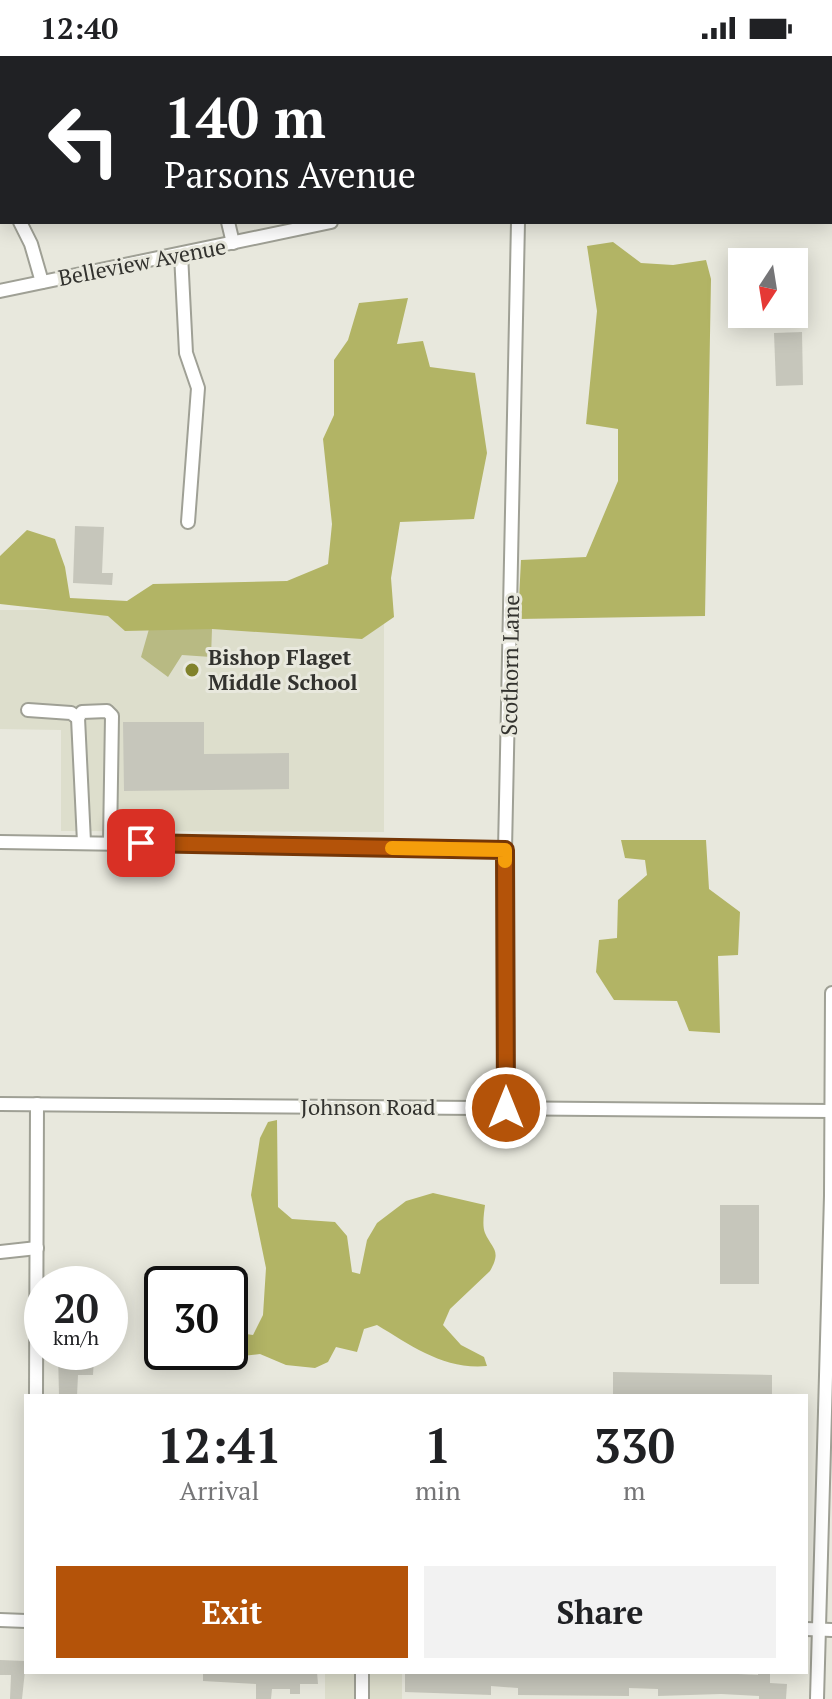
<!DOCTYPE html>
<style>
:root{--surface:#fff;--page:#f2f2f2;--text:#202124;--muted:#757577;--accent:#b45309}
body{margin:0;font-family:"PT Serif",serif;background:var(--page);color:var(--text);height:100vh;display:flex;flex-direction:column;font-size:30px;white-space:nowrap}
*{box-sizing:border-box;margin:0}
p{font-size:26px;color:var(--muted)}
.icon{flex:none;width:44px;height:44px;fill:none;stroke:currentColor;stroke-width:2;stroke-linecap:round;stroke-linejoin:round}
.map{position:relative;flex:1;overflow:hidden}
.details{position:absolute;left:24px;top:1338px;width:784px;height:280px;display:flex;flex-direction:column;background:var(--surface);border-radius:0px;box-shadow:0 4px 20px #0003}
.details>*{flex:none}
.banner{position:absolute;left:0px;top:0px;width:832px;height:168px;box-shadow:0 4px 20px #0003;background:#202124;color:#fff;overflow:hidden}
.needle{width:52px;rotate:192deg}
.buttons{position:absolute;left:728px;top:192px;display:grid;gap:16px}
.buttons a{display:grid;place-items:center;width:80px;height:80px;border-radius:0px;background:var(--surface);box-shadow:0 4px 20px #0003;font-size:40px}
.speed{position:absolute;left:24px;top:1210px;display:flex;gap:16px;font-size:40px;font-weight:700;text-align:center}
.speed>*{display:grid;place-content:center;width:104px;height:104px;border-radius:50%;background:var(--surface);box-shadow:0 4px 20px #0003;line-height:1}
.speed small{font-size:20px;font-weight:400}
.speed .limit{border:4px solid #111;border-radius:12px;background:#fff;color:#111}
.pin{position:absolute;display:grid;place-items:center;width:68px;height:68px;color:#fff;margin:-34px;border-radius:16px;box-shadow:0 4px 12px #0006}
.me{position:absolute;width:88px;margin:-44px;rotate:0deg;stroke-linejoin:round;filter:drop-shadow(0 0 6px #0008)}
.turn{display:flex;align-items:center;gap:28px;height:168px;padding:0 32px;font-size:36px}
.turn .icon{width:104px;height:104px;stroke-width:2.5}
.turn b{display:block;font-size:56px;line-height:68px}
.eta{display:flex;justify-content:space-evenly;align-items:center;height:136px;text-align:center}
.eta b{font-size:48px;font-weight:800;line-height:56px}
.action{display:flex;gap:16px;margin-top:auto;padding:16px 32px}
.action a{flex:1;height:92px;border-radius:0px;background:var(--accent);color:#fff;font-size:32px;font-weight:800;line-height:92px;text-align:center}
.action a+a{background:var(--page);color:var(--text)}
.status{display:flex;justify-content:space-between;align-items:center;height:56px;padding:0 40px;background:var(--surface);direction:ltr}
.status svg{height:22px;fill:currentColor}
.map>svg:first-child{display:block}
.built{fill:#dddecc}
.green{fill:#b8ba83}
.forest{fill:#b2b465}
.building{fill:#c6c6bb}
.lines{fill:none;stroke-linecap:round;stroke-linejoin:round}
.minor-casing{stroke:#9fa095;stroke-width:16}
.minor{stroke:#fff;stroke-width:12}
.route-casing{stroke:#753606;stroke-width:20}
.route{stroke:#b45309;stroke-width:14}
.slow{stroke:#f59e0b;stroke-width:14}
.poi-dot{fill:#81822b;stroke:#e8e8dd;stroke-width:3}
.labels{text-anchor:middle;stroke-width:6;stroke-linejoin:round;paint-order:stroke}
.street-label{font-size:22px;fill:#32322e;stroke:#e8e8dd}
.poi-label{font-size:22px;font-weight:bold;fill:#32322e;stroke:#e8e8dd;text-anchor:start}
</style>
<div class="status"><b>12:40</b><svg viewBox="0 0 49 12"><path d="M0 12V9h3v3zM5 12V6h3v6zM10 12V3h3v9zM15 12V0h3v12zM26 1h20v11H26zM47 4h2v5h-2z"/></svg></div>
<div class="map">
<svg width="832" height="1643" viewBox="0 0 832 1643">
<rect width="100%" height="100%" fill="#e8e8dd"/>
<g class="built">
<path d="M 0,554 L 384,554 L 384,776 L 61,775 L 61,674 L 0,673 Z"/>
<rect x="325" y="1616" width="77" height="27"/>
</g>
<path class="green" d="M 149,573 L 212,573 L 211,601 L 182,599 L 168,621 L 141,601 Z"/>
<g class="forest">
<path d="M 613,186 L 641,207 L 673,209 L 706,204 L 711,223 L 705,560 L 518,563 L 521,504 L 586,501 L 618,425 L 618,373 L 586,368 L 597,255 L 587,190 Z"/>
<path d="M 408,242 L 397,288 L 423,285 L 430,311 L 475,317 L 487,397 L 474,463 L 400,466 L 391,522 L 394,561 L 362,583 L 212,573 L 125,575 L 108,560 L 0,548 L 0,500 L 27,474 L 55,483 L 65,511 L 70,542 L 127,545 L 153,528 L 287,525 L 328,508 L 332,468 L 323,383 L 334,359 L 334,304 L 348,284 L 359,247 Z"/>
<path d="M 621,784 L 706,784 L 709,833 L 740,856 L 738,899 L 718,900 L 720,977 L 689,975 L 677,945 L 614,944 L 596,916 L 599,884 L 617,882 L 618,844 L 647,819 L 645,804 L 625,802 Z"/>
<path d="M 277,1064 L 278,1151 L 292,1163 L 335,1166 L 347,1180 L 352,1216 L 360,1218 L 367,1184 L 377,1167 L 406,1145 L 433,1137 L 485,1149 C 484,1157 482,1170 485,1177 C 492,1193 502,1194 490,1215 L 450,1253 L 443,1269 L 461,1289 L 484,1301 L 487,1310 C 444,1314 412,1290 377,1269 L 364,1273 L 357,1296 L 336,1291 L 328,1306 L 315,1312 L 286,1309 L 260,1298 L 223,1302 L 217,1296 L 230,1296 L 230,1234 L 232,1233 L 237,1240 L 239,1277 L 253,1279 L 263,1259 L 266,1212 L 251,1139 L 260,1082 L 268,1066 Z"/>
</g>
<g class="building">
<path d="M 802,276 L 803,329 L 776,330 L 774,277 Z"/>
<path d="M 75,470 L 104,471 L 102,517 L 113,517 L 112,529 L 73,527 Z"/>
<path d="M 123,666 L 204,666 L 204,698 L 289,697 L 289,733 L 124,735 Z"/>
<rect x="720" y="1149" width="39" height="79"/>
<path d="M 58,1296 L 75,1296 L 75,1302 L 94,1302 L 93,1319 L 78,1319 L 77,1340 L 59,1340 Z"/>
<path d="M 613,1316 L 772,1319 L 772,1340 L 613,1340 Z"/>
<path d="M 0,1604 L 26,1605 L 22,1643 L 10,1643 L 11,1619 L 0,1619 Z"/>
<path d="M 203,1616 L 317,1616 L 318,1628 L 300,1628 L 300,1638 L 290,1638 L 290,1633 L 272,1633 L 271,1643 L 256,1643 L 256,1628 L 203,1625 Z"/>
<path d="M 405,1616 L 698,1616 L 758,1619 L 758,1616 L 770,1616 L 770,1627 L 787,1628 L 786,1643 L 759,1643 L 759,1640 L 721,1638 L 658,1640 L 658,1633 L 629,1632 L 629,1640 L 518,1639 L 518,1632 L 491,1630 L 491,1639 L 405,1636 Z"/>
</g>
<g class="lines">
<defs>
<g id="minor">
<path d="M 191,0 L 192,2"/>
<path d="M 830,56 L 832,56"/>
<path d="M 0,137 L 2,139"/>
<path d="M 20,166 L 31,188 L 42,226"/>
<path d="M 228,166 L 233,187"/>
<path d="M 181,198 L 186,297 L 198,332 L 188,466"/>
<path d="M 0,235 L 331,166"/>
<path d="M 28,654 L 71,657 L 78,662"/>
<path d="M 78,662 L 82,656 L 107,655 L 112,660 L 110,786"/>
<path d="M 78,662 L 84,786"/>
<path d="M 0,786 L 505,794"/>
<path d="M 0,1048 L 832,1055"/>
<path d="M 506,1052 L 505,794 L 518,166"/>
<path d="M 0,1196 L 37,1192"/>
<path d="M 36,1340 L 37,1048"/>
<path d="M 0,1564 L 26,1565"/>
<path d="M 806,1573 L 832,1574"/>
<path d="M 362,1643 L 362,1616"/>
<path d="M 817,1643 L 831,1140 L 832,937"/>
</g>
</defs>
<use href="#minor" class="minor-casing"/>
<use href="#minor" class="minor"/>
</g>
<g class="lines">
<defs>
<path id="route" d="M 141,787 L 505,794 L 506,1052"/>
</defs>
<use href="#route" class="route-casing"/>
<use href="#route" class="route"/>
<path class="slow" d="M 392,792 L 505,794 L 505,805"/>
</g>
<circle class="poi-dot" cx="192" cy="614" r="8"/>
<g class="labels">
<g class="street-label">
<text transform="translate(142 206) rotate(-11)" y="8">Belleview Avenue</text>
<text transform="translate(510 609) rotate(-89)" y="8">Scothorn Lane</text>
<text x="368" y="1059">Johnson Road</text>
</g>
<g class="poi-label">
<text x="208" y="609">Bishop Flaget<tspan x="208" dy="25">Middle School</tspan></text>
</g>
</g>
</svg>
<div class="buttons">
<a><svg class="needle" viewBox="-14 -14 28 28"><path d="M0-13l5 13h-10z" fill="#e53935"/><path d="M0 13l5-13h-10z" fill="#757577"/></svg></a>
</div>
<div class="speed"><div>20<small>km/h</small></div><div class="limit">30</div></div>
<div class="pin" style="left:141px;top:787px;background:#d93025"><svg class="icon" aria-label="arrive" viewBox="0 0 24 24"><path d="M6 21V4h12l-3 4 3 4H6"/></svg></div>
<svg class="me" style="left:506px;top:1052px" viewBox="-20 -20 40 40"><circle r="17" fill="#b45309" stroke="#fff" stroke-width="3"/><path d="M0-11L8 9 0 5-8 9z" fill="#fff"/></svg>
<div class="banner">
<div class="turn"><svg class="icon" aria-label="left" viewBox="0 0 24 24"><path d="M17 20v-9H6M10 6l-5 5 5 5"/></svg><div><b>140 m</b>Parsons Avenue</div></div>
</div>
<section class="details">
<div class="eta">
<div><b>12:41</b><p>Arrival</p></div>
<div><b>1</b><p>min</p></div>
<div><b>330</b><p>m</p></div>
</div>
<div class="action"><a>Exit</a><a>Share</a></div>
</section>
</div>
